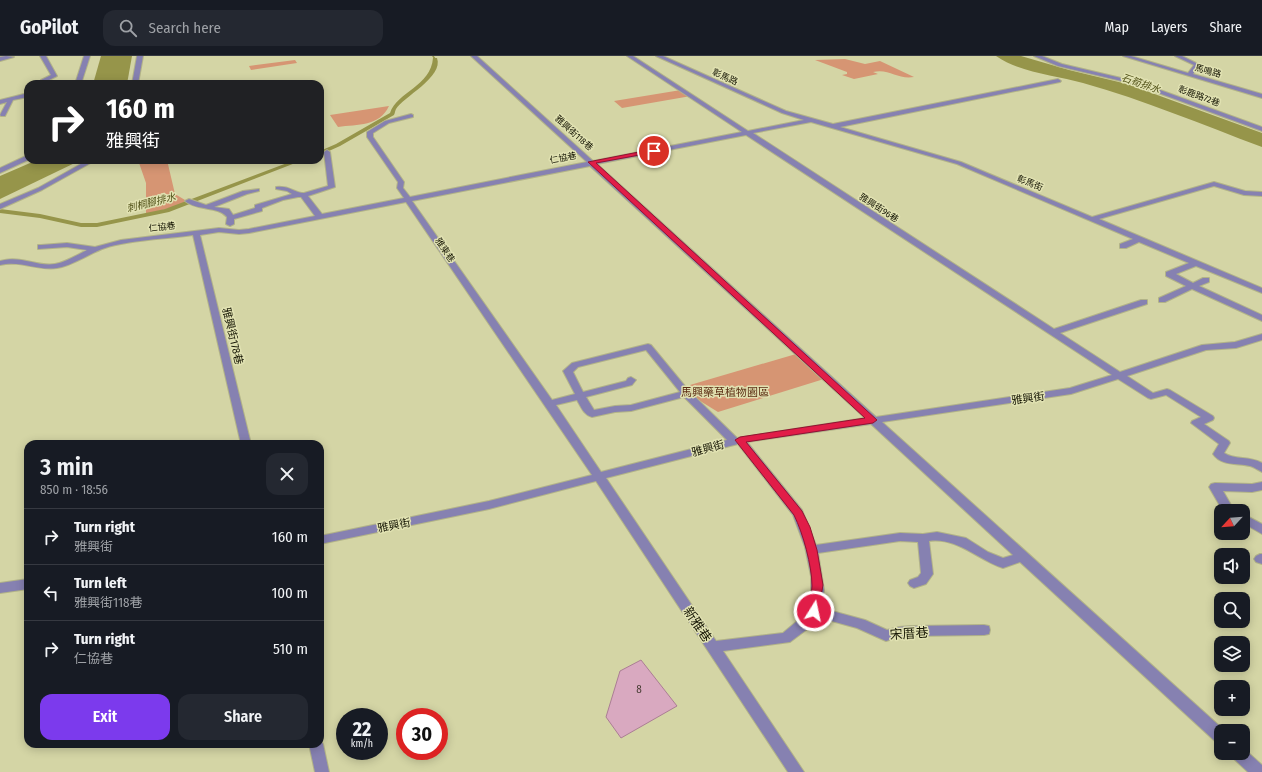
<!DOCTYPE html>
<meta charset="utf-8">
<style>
:root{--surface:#171b24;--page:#242831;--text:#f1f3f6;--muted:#9ea1a6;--line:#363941;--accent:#7c3aed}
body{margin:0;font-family:"Fira Sans Condensed","Noto Sans TC",sans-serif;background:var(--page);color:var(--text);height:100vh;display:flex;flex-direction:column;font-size:15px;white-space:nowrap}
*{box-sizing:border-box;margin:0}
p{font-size:13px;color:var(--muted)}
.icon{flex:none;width:22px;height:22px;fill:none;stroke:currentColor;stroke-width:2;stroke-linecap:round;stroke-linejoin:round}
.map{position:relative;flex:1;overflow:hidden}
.sheet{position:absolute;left:24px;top:384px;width:300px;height:308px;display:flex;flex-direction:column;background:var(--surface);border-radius:12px;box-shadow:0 2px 10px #0003}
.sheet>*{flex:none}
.top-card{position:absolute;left:24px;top:24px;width:300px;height:84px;border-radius:12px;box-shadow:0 2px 10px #0003;background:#202124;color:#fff;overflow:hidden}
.needle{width:26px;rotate:244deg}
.fabs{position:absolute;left:1214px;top:448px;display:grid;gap:8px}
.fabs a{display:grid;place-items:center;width:36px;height:36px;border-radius:8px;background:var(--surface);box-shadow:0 2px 10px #0003;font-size:20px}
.speed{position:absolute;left:336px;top:652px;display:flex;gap:8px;font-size:20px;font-weight:700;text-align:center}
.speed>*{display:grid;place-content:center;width:52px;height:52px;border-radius:50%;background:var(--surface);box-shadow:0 2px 10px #0003;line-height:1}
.speed small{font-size:10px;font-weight:400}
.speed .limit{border:6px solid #d22;background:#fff;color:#111}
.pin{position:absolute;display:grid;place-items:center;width:34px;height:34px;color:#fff;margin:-17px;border:2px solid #fff;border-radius:50%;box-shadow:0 1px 4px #0007}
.me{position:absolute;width:44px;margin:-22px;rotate:10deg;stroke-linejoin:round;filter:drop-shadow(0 0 3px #0008)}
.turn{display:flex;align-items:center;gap:14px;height:84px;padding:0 16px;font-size:18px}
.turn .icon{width:52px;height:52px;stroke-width:2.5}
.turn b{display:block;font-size:28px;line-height:34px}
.round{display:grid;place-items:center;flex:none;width:42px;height:42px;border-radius:12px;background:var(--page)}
.overview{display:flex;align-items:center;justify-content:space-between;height:68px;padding:0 16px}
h1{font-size:24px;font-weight:600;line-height:30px}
.action{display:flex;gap:8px;margin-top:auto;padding:8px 16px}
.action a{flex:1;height:46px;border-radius:12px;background:var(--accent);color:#fff;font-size:16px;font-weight:600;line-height:46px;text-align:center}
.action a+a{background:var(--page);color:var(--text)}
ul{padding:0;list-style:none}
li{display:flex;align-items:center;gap:12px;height:56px;padding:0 16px;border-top:1px solid var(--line)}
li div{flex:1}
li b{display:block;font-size:15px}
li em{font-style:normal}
header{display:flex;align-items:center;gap:24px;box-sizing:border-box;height:56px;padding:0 20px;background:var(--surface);border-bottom:1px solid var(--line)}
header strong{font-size:19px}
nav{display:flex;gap:22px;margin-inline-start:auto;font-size:14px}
.search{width:280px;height:36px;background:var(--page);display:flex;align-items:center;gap:10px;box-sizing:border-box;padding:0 14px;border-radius:12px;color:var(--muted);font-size:15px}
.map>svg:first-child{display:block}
.green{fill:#d69573}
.water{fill:#96954a}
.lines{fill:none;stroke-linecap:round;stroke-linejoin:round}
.stream{stroke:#96954a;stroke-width:1.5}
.canal{fill:#96954a;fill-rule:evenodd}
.building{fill:#d9a9c0;stroke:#ab7e94}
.minor-casing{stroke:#b2b388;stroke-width:2}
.minor{fill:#8681b1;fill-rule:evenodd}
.route{fill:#e11d48;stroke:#92132f}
.labels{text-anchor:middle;stroke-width:3;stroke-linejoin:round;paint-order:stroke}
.far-street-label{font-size:9px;fill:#171705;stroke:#e1e2b2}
.far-water-label{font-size:10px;font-style:italic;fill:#53531a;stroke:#e1e2b2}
.street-label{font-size:11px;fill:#171705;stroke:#e1e2b2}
.park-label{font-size:11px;fill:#5c2e14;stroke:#e1e2b2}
.near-number-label{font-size:11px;fill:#483c34}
.near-street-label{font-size:13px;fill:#171705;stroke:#e1e2b2}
</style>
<header>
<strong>GoPilot</strong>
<div class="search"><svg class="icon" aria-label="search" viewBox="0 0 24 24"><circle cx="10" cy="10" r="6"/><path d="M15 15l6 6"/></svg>Search here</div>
<nav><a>Map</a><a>Layers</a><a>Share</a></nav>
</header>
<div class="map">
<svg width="1262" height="716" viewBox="0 0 1262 716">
<rect width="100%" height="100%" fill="#d4d5a5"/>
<g class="green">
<path d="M 845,3 L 865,8 L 880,5 L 914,21 C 898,24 889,12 873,16 L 878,18 L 854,23 L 842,19 L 847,18 L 847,16 L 815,4 Z"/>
<path d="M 295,4 L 297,7 L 251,14 L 249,10 Z"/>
<path d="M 681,34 L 691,40 L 622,52 L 614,45 Z"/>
<path d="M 389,50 C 379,71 358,68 338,71 L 330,59 Z"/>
<path d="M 138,104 L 167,104 L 175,138 L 190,147 L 146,158 L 146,127 Z"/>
<path d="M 796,298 L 824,323 L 718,356 L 692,340 L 690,329 Z"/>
</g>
<g class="water">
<path d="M 101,0 L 132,0 L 127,28 L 93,28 Z"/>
<path d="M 996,0 L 1021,0 L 1069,14 L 1127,28 L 1262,77 L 1262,91 C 1203,69 1144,44 1083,27 C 1055,19 1021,17 996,0 Z"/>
<path d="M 37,104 L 81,104 L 0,143 L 0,120 Z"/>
</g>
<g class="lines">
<path class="stream" d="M 433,0 L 435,3"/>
<g class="canal">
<path d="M 433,2 L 437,2 C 444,21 403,41 396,53 C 395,55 395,57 394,59 L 340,90 L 320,99 L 320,95 L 336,88 L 390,57 C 397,36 431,30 433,2 Z"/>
<path d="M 295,104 L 303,104 L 169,156 L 97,171 L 81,171 L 40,162 L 0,157 L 0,153 L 40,158 L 81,167 L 97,167 L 165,153 Z"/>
</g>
</g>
<path class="building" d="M 641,604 L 677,650 L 621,682 L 606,661 L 620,615 Z"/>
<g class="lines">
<defs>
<g id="minor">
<path d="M 6,0 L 14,1 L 0,5 L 0,1 Z"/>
<path d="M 40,0 L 46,0 L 57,20 L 45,26 L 45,28 L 39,28 L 41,24 L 51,19 Z"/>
<path d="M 84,0 L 90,0 L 81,28 L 75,28 Z"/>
<path d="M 137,0 L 143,0 L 138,28 L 132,28 Z"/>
<path d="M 471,0 L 477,0 L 593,105 L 742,76 L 627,0 L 633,0 L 748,75 L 804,64 L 782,57 L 656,0 L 663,0 L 786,55 L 833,68 L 1058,23 L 1061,25 L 1060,26 L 840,71 L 961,106 L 1092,161 L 1214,126 L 1245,135 L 1262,136 L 1262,140 L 1244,139 L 1214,130 L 1099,163 L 1262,232 L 1262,237 L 1196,210 L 1176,218 L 1193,227 L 1203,222 L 1209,222 L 1209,226 L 1199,230 L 1262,259 L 1262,265 L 1192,233 L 1165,246 L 1159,246 L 1159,242 L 1186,230 L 1166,220 L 1166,216 L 1189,207 L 1139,186 L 1126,192 L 1120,192 L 1120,188 L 1133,183 L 957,108 L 811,66 L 753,77 L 1054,273 L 1141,244 L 1147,244 L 1147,248 L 1060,277 L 1120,316 L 1202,289 L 1235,286 L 1262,278 L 1262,284 L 1236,292 L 1206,294 L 1127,320 L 1153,337 L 1167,333 L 1170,334 L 1213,360 L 1214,362 L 1213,364 L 1204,368 L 1229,385 L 1230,387 L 1224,397 C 1235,404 1250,400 1262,407 L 1262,416 C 1258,414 1254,411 1250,410 C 1237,407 1221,410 1213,398 L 1219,388 L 1191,367 L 1192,365 L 1201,361 L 1166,339 L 1151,343 L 1148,342 L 1118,323 L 1071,338 L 882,366 L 1225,675 L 1221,675 L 1221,688 L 1216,686 L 1020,506 L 1003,512 C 978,504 957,481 929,485 L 933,518 L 926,528 L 914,532 L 910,530 L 908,527 L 910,524 L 918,521 L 921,517 L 918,486 L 900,485 L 818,497 L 824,534 L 821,552 L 865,564 L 887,574 L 899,571 L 911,570 L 984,569 L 989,570 L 990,574 L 989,578 L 984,579 L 911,580 L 899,581 L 886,585 L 857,572 L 817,561 L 806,574 L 790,586 L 723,595 L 804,716 L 788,716 L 596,425 L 489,453 L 320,488 L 320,480 L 489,445 L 592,419 L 406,146 L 249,177 L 239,178 L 219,176 L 200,179 L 251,388 L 241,388 L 193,179 C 167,183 129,184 105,192 C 90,197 72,210 57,212 C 37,215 21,204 0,209 L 0,205 C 21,199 37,211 55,208 C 66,206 77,199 87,194 L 67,191 L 38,193 L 38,189 L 41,189 L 67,187 L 95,191 L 121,184 L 219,172 L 239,174 L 249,173 L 315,160 L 301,141 L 298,141 L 283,144 L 262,152 L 262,155 L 234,163 L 234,168 L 230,170 L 226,168 L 227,161 C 218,150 197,155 185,145 L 189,143 L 206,149 L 243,135 L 259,133 L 259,135 L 247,138 L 214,151 L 229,153 L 233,159 L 255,152 L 255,149 L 292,138 L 287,135 L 276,133 L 276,131 C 290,129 294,137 304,137 L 328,130 L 324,96 L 327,94 L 330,96 L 335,131 L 308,140 L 322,158 L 404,142 L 397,132 L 398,126 L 367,81 L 367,76 L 385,65 L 411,58 L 413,59 L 413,61 L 389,67 L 373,77 L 373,81 L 404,126 L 403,132 L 410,141 L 587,106 ZM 746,79 L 1112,319 L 1070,332 L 876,361 L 597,108 ZM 590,110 L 865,362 L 737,382 L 689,335 L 651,289 L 648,288 L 572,307 L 563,315 L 575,338 L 552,344 L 412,145 ZM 646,294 L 680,336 L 631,349 L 615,350 L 594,354 L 586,341 L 632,329 L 636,324 L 631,321 L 628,322 L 626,325 L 583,336 L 573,316 L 578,311 ZM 684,341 L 727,384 L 601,416 L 556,349 L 577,344 C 581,351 584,359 592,361 L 615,356 L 631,355 ZM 871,368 L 1013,499 L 1003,502 L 988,496 L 966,482 L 937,476 L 923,478 L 900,477 L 816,489 L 802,454 L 747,386 ZM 738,388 L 793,459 L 805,491 L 811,520 L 811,546 L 808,554 L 796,566 L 783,577 L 716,585 L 606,422 Z"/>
<path d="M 1034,0 L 1042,0 L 1062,8 L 1138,26 L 1262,71 L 1262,75 L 1134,28 L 1058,10 Z"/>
<path d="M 1123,0 L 1131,0 L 1188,17 L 1194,9 L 1175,0 L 1182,0 L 1200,9 L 1193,18 L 1262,38 L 1262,42 Z"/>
<path d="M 28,37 L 28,41 L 13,44 L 5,60 L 1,60 L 0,59 L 7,46 L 0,48 L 0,44 Z"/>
<path d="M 28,99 L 28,104 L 0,117 L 0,112 Z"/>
<path d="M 88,104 L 96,104 L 42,134 L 0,153 L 0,148 L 38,132 Z"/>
<path d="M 1262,426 L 1262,434 L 1252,436 L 1223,435 L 1231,449 L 1237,455 L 1223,455 L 1209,431 L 1211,428 L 1215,427 L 1252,428 Z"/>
<path d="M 1243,458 L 1262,468 L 1262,478 L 1243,467 Z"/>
<path d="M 1260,498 L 1262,498 L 1262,508 L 1256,506 L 1254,503 L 1256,500 Z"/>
<path d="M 28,523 L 28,533 L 0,537 L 0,527 Z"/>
<path d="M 320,683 L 323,688 L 329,716 L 315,716 L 309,688 L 320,688 Z"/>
<path d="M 1243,692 L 1262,709 L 1262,716 L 1248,716 L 1233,702 L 1231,697 L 1243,697 Z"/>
</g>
</defs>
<use href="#minor" class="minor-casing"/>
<use href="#minor" class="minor"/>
</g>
<path class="route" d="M 654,93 L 656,96 L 596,107 L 877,364 L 873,367 L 746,386 L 802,455 L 810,471 L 817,494 L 823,529 L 818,558 L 810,558 L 808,555 C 809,547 812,538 812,530 C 812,510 803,477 794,459 L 735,384 L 740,381 L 865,362 L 588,106 Z"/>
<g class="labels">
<g class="far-street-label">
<text transform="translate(1208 15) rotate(16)" y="3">馬鳴路</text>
<text transform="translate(725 21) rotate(24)" y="3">彰馬路</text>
<text transform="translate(1199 40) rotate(20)" y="3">彰鹿路72巷</text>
<text transform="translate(574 77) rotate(42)" y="3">雅興街118巷</text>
<text transform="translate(563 102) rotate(-11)" y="3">仁協巷</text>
<text transform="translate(1030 127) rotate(22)" y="3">彰馬街</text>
<text transform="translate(879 152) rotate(33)" y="3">雅興街96巷</text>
<text transform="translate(162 171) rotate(-7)" y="3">仁協巷</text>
<text transform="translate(445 194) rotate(56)" y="3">雅東巷</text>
</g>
<g class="far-water-label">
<text transform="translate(1141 27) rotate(19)" y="4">石筍排水</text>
<text transform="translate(151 146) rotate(-14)" y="4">刺桐腳排水</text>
</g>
<g class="street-label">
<text transform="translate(233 280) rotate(77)" y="4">雅興街178巷</text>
<text transform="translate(1028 342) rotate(-8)" y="4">雅興街</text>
<text transform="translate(708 392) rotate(-15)" y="4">雅興街</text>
<text transform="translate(394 469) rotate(-11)" y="4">雅興街</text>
</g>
<g class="park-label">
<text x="725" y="340">馬興藥草植物園區</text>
</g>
<g class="near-number-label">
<text x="639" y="637">8</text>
</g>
<g class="near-street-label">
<text transform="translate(698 568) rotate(56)" y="5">新雅巷</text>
<text transform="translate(909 577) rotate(-4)" y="5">宋厝巷</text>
</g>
</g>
</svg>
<div class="fabs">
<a><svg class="needle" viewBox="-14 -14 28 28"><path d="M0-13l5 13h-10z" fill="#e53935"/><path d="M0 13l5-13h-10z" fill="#9ea1a6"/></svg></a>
<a><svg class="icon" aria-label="sound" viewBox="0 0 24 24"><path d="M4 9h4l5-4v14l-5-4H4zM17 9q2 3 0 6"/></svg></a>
<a><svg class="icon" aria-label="search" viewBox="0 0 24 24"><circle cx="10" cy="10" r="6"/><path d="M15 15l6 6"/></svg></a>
<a><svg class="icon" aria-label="layers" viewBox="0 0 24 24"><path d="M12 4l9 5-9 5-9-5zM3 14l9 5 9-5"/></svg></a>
<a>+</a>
<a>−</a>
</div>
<div class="speed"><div>22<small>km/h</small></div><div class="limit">30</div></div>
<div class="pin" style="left:654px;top:95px;background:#d93025"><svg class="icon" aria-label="arrive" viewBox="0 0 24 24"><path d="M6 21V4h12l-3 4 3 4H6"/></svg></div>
<svg class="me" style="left:814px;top:555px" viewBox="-20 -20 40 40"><circle r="17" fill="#e11d48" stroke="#fff" stroke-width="3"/><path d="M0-11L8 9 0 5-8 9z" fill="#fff"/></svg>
<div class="top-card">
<div class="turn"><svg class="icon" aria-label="right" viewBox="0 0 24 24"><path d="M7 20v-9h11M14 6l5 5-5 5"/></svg><div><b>160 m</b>雅興街</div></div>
</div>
<section class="sheet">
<div class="overview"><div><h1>3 min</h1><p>850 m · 18:56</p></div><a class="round"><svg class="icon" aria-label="close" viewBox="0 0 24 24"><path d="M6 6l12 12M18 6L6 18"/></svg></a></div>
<ul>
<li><svg class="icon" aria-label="right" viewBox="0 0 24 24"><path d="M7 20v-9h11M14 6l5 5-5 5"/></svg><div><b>Turn right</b><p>雅興街</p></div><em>160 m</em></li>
<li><svg class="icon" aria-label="left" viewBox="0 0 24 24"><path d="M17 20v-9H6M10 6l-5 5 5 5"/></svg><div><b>Turn left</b><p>雅興街118巷</p></div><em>100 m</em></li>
<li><svg class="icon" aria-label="right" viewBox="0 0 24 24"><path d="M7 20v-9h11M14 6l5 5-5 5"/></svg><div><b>Turn right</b><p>仁協巷</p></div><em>510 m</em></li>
</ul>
<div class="action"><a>Exit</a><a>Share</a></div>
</section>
</div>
